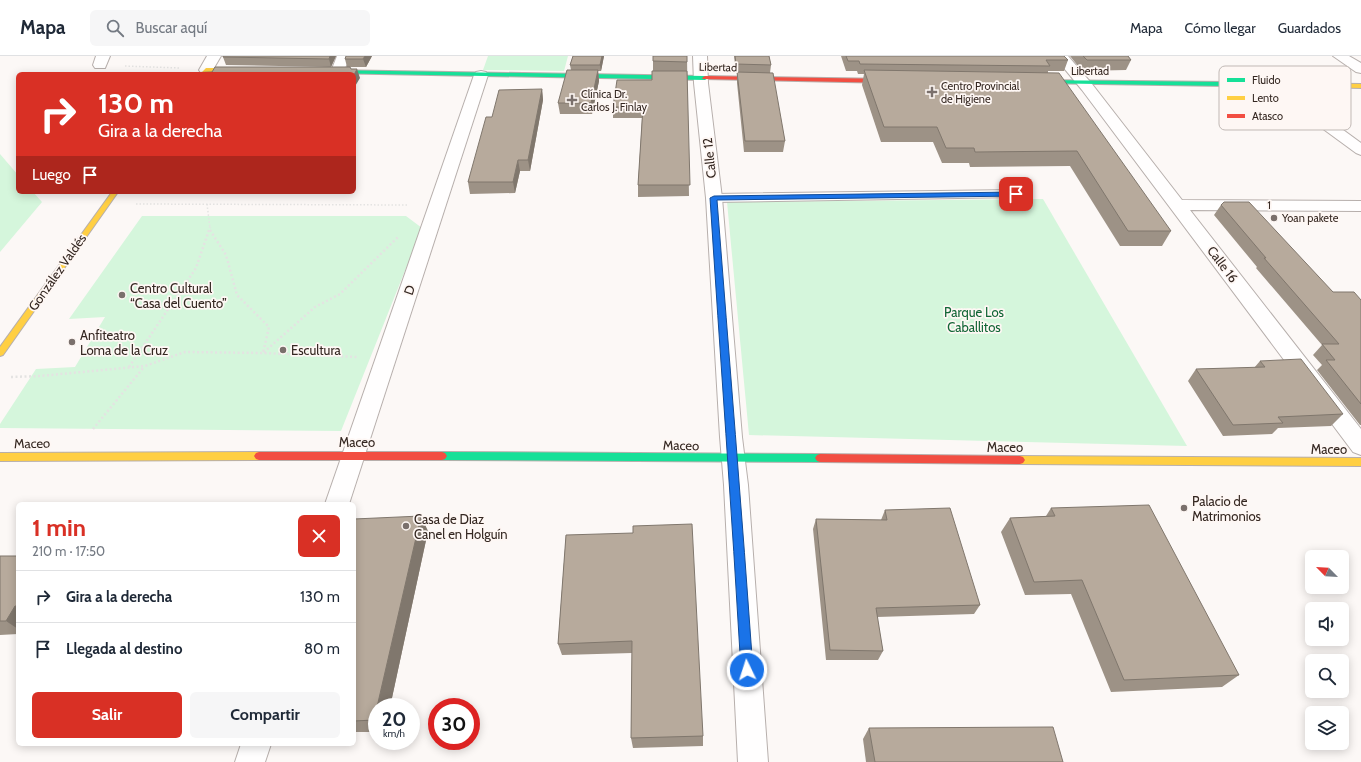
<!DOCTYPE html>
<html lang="es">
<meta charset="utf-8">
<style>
:root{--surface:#fff;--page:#f6f6f7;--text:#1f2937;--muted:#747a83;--line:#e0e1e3;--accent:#d93025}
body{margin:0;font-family:Cabin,sans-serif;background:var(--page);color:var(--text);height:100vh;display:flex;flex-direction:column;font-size:15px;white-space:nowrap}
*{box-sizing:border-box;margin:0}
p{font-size:13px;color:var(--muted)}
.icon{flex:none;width:22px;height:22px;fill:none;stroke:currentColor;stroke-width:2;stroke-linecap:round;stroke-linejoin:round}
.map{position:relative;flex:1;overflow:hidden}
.drawer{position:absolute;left:16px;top:446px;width:340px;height:244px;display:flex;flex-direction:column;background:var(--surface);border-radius:6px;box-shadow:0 2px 10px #0003}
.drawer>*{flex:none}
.hud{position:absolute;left:16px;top:16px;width:340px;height:122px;border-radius:6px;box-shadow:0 2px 10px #0003;background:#d93025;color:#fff;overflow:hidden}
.needle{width:26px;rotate:294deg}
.tools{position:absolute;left:1305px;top:494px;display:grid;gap:8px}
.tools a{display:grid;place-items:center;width:44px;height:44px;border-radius:6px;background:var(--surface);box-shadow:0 2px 10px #0003;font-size:20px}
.speed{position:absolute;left:368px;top:642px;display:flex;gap:8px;font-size:20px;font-weight:700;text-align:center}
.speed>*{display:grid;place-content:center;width:52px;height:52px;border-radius:50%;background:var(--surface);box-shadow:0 2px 10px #0003;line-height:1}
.speed small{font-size:10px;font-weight:400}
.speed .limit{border:6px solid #d22;background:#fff;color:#111}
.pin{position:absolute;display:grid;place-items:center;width:34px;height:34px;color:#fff;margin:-17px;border-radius:8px;box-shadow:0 2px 6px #0006}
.me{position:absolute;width:44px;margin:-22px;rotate:356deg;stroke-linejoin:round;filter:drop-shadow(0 0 3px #0008)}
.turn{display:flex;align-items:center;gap:14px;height:84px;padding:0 16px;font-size:18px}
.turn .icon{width:52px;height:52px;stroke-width:2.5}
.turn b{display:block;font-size:28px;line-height:34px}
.then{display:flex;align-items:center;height:38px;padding:0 16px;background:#0003;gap:8px;font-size:15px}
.round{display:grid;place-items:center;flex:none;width:42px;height:42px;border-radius:6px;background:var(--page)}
.summary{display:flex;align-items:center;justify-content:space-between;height:68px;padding:0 16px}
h1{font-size:24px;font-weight:700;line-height:30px;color:var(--accent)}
.cta{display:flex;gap:8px;margin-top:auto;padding:8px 16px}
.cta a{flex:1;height:46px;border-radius:6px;background:var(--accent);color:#fff;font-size:16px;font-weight:700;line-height:46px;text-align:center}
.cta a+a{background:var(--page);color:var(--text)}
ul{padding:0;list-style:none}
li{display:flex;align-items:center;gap:12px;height:52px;padding:0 16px;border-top:1px solid var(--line)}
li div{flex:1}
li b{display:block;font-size:15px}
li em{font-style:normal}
header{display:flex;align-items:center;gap:24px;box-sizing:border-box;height:56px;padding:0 20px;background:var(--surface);border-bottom:1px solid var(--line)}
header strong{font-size:19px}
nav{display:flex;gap:22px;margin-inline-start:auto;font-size:14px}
.search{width:280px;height:36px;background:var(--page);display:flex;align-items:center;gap:10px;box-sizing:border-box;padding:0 14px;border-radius:6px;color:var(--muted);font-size:15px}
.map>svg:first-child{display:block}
.green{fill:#d5f6dc}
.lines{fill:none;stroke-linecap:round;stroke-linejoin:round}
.lane-casing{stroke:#b7afac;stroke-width:2}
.street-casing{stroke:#b7afac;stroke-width:2}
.fast-casing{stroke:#b7afac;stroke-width:2}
.slow-casing{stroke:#b7afac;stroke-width:2}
.jam-casing{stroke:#b7afac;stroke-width:2}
.path-far1{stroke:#e4e3e2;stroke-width:1.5;stroke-dasharray:1.5 2;stroke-linecap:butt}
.path{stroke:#e4e3e2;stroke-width:2.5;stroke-dasharray:2 2.5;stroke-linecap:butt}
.lane{fill:#fffefe;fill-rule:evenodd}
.street{fill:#fffefe;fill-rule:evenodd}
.fast{fill:#16e098;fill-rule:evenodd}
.slow{fill:#ffcf43;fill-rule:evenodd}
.jam{fill:#f24e42;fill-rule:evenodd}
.wall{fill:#9d9286}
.shaded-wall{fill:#80776d}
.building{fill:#b7aa9c;stroke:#80776d}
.route{fill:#1a73e8;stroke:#114b97}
.poi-dot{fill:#7a706c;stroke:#fef7f4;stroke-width:1.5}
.labels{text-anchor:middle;stroke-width:3.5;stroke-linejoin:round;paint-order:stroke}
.far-street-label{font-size:11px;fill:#342721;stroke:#fef7f4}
.far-poi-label{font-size:11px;fill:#342721;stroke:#fef7f4;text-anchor:start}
.street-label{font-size:13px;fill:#342721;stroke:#fef7f4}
.poi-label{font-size:13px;fill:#342721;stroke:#fef7f4;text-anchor:start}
.park-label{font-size:13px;fill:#126636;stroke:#fef7f4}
.key{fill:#fef7f4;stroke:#c1b9b5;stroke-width:1}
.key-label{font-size:11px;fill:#342721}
</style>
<header>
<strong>Mapa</strong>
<div class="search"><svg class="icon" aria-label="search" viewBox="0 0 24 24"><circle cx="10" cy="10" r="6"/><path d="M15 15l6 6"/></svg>Buscar aquí</div>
<nav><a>Mapa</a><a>Cómo llegar</a><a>Guardados</a></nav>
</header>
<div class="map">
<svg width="1361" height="706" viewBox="0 0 1361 706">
<rect width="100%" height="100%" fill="#fcf8f6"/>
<g class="green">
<path d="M 488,0 L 568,0 L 564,15 L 483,14 Z"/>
<path d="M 0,98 L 18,119 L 18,136 L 33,136 L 42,146 L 0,196 Z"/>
<path d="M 1043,143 L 1187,390 L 749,379 L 727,146 Z"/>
<path d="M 142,160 L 406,160 L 422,172 L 341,375 L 0,372 L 0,368 L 36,313 L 75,311 L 105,261 L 69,263 Z"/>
</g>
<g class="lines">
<defs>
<path id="lane" d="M 1016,134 L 1021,135 L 1023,138 L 1021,141 L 714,146 L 709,145 L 707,142 L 709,139 L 714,138 Z"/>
<g id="street">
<path d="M 96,0 L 110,0 L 105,12 L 95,12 L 93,9 Z"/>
<path d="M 207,0 L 221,0 L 211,17 L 201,17 L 199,14 Z"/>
<path d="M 337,0 L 351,0 L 342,18 L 330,18 Z"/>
<path d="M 693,0 L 707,0 L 708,27 L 722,142 L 742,381 L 748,429 L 768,706 L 738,706 L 724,429 L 720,381 L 706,142 L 694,27 Z"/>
<path d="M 1054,0 L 1068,0 L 1092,28 L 1182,144 L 1361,145 L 1361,155 L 1190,154 L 1361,373 L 1361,399 L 1353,396 L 1082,34 Z"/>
<path d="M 1333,0 L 1349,0 L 1361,7 L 1361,17 L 1356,16 Z"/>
<path d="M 481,15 L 486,16 L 488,19 L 349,448 L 325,448 L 474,19 L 476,16 Z"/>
<path d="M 1271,24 L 1276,25 L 1361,87 L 1361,99 L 1356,97 L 1266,31 L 1264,28 L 1266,25 Z"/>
<path d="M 241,688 L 271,688 L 265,706 L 235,706 Z"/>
</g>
<g id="fast">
<path d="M 328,14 L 705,20 L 708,22 L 705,24 L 326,17 L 326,15 Z"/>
<path d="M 1036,24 L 1225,26 L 1228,28 L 1225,30 L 1034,27 L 1033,26 Z"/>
<path d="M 442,396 L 820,398 L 823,399 L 825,402 L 823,405 L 820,406 L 442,404 L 439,403 L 437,400 L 439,397 Z"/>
</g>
<g id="slow">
<path d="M 206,12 L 244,12 L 247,14 L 244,16 L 208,16 L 206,18 L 200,18 Z"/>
<path d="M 1225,26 L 1361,28 L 1361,32 L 1223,29 L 1223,27 Z"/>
<path d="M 112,136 L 118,136 L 3,299 L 0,300 L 0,291 Z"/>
<path d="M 259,396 L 262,397 L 264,400 L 262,403 L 259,404 L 0,405 L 0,397 Z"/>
<path d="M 1020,400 L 1361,402 L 1361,410 L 1020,408 L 1017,407 L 1015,404 L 1017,401 Z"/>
</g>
<g id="jam">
<path d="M 705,20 L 892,23 L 895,25 L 892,27 L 703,23 L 702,22 Z"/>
<path d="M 259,396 L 442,396 L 445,397 L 447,400 L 445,403 L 442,404 L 259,404 L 256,403 L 254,400 L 256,397 Z"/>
<path d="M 820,398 L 1020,400 L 1023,401 L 1025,404 L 1023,407 L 1020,408 L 820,406 L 817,405 L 815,402 L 817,399 Z"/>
</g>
</defs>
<use href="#lane" class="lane-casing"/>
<use href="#street" class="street-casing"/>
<use href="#fast" class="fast-casing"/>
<use href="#slow" class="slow-casing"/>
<use href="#jam" class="jam-casing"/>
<g class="path-far1">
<path d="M 125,10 L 180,12"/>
<path d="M 136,148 L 409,149"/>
<path d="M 207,148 L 210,172"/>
</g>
<g class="path">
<path d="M 210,174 L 226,199 L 237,239 L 269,271 L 263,297 L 315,251 L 340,238 L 398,181"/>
<path d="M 129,311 L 196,212 L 210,171"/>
<path d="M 11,321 L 40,320 L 145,310 L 185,296 L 263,297 L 357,301"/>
<path d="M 93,373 L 144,311"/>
</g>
<use href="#lane" class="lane"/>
<use href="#street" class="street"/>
<use href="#fast" class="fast"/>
<use href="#slow" class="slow"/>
<use href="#jam" class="jam"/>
</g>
<g class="wall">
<path d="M 223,0 L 336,0 L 331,11 L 226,9 L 223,1 Z"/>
<path d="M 372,0 L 366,11 L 347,11 L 345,3 Z"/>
<path d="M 573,0 L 604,0 L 601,15 L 598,15 L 599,25 L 592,58 L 560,58 L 558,47 L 571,14 L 570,9 Z"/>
<path d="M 687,0 L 689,140 L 638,141 L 638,129 L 642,62 L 613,62 L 613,51 L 652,24 L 653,15 L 653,5 Z"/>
<path d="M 734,0 L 769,0 L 771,9 L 770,17 L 785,85 L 783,96 L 744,96 L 737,27 L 737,17 L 736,17 Z"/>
<path d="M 841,0 L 1064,0 L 1068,4 L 1064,15 L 1048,15 L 1048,17 L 1171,175 L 1162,190 L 1120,190 L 1070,110 L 970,111 L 969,107 L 942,107 L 933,86 L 881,86 L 862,29 L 864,18 L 858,18 L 857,15 L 846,15 Z"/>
<path d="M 1070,0 L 1128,0 L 1131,4 L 1126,14 L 1082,15 Z"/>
<path d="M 542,33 L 543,44 L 530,115 L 520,115 L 515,137 L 470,138 L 468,126 L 492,61 Z"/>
<path d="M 1221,149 L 1333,236 L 1361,244 L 1361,369 L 1360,369 L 1317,314 L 1322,309 L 1313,299 L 1322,289 L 1256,212 L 1257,211 L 1214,159 Z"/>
<path d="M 1260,305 L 1343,358 L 1331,370 L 1278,372 L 1272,378 L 1223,380 L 1188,325 L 1196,313 L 1254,312 Z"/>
<path d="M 1051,452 L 1239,619 L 1222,631 L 1111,636 L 1071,538 L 1025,539 L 1001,476 L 1010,462 L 1046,460 Z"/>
<path d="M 885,454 L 980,549 L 974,558 L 877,561 L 883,595 L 878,604 L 826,604 L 813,473 L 816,463 L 881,464 Z"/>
<path d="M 354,463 L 428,475 L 390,651 L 377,651 L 377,676 L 354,676 Z"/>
<path d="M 566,479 L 703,680 L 703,690 L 633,692 L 631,682 L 632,597 L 562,599 L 558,588 Z"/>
<path d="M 0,500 L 18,500 L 18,578 L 0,579 Z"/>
<path d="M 869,672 L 1063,706 L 866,706 L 863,683 Z"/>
</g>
<g class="shaded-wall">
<path d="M 330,0 L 336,0 L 331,11 L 329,3 Z"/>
<path d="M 365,0 L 372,0 L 366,11 L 363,3 Z"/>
<path d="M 602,0 L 604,0 L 601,15 L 600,9 Z"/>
<path d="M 357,13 L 360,22 L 354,32 L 354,19 Z"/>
<path d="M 598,14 L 599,25 L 592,58 L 591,47 Z"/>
<path d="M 542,33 L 543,44 L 530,115 L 528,104 Z"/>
<path d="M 518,104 L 520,115 L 515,137 L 513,126 Z"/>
<path d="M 421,460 L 428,475 L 390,651 L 377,651 Z"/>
<path d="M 15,550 L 18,552 L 18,573 L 6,565 Z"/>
<path d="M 377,652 L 377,667 L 374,664 Z"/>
</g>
<g class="building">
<path d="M 223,0 L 330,0 L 329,3 L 223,1 Z"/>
<path d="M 346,0 L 365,0 L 363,3 L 345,3 Z"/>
<path d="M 573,0 L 602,0 L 600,9 L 570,9 Z"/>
<path d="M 653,0 L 687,0 L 687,6 L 653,5 Z"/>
<path d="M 735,0 L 769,0 L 771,9 L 736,8 Z"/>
<path d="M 846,0 L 1064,0 L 1068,4 L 1046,4 L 1050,10 L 860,8 L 859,5 L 848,5 Z"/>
<path d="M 1083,0 L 1128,0 L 1131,4 L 1087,4 Z"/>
<path d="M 215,11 L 350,11 L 351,13 L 357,13 L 354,19 L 354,18 L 157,18 L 212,16 Z"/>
<path d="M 567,14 L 598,14 L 591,47 L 558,47 Z"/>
<path d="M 864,14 L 1059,17 L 1171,175 L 1128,175 L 1077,95 L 975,96 L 974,92 L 946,92 L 937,71 L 884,71 Z"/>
<path d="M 652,15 L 687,15 L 690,129 L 638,129 L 643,51 L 613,51 L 617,24 L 652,24 Z"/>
<path d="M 737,16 L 773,17 L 785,85 L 745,85 Z"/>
<path d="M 542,33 L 528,104 L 518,104 L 513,126 L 468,126 L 486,61 L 492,61 L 499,34 Z"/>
<path d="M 1224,146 L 1249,146 L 1333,236 L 1354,236 L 1361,244 L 1361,348 L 1326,304 L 1335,304 L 1322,288 L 1339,288 L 1264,202 L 1266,202 L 1221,149 Z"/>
<path d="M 1301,303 L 1343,358 L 1278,361 L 1283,367 L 1233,369 L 1196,313 L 1265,311 L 1260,305 Z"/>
<path d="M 1149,449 L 1239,619 L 1124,624 L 1082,524 L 1034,526 L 1010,462 L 1055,460 L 1051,452 Z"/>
<path d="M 950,452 L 980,549 L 876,552 L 883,595 L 830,594 L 816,463 L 887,464 L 885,454 Z"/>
<path d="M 421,460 L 374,664 L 354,665 L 354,463 Z"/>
<path d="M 692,468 L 703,680 L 631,682 L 632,585 L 558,588 L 566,479 L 633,477 L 633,470 Z"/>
<path d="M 0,500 L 18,500 L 18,550 L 15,550 L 6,565 L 0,565 Z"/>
<path d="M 1053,671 L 1063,706 L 875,706 L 869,672 Z"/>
</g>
<path class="route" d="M 1016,136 L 1019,138 L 1018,140 L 717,144 C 729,300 742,457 753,614 L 751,618 L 747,619 L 743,618 L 741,614 C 732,456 720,299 710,142 L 714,140 Z"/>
<g class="poi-dot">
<path d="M930 30h4v4h4v4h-4v4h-4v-4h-4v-4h4z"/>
<path d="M570 38h4v4h4v4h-4v4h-4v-4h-4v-4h4z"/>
<circle cx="1274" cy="162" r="4"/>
<circle cx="122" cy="239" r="4"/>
<circle cx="72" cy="286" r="4"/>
<circle cx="283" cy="294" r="4"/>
<circle cx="1184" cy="452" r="4"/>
<circle cx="406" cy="470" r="4"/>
</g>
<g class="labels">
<g class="far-street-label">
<text transform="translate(718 11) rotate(1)" y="4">Libertad</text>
<text x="1090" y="19">Libertad</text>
<text transform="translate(1269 149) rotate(1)" y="4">1</text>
</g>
<g class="far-poi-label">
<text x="941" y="34">Centro Provincial<tspan x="941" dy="13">de Higiene</tspan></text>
<text x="581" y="42">Clínica Dr.<tspan x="581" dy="13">Carlos J. Finlay</tspan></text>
<text x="1282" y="166">Yoan pakete</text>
</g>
<g class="street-label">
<text transform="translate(709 102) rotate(-96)" y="5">Calle 12</text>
<text transform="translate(1223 208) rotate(53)" y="5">Calle 16</text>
<text transform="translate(57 216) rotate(-55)" y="5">González Valdés</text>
<text transform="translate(409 234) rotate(-71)" y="5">D</text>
<text x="357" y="391">Maceo</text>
<text transform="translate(32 387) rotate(-1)" y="5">Maceo</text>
<text transform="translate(681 389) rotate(1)" y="5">Maceo</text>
<text x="1005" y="396">Maceo</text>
<text x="1329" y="398">Maceo</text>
</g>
<g class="poi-label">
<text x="130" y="237">Centro Cultural<tspan x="130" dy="15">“Casa del Cuento”</tspan></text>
<text x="80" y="284">Anfiteatro<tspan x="80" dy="15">Loma de la Cruz</tspan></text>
<text x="291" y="299">Escultura</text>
<text x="1192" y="450">Palacio de<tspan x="1192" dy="15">Matrimonios</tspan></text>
<text x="414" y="468">Casa de Diaz<tspan x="414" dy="15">Canel en Holguín</tspan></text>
</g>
<g class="park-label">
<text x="974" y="261">Parque Los<tspan x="974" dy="15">Caballitos</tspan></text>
</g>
</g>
<rect x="1219" y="10" width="132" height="64" rx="6" class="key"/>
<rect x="1227" y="22" width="18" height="4" fill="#16e098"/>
<rect x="1227" y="40" width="18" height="4" fill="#ffcf43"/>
<rect x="1227" y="58" width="18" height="4" fill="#f24e42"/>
<g class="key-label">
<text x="1252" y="28">Fluido</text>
<text x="1252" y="46">Lento</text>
<text x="1252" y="64">Atasco</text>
</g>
</svg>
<div class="tools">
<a><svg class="needle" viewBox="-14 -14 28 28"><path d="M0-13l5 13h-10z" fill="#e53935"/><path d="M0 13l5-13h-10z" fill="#747a83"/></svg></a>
<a><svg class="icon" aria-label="sound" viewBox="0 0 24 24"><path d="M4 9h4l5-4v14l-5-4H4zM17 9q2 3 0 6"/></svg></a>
<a><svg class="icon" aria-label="search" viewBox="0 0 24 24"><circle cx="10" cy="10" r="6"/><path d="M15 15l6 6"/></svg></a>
<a><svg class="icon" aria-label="layers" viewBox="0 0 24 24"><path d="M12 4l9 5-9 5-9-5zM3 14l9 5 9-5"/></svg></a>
</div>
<div class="speed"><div>20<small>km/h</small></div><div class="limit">30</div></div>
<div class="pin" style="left:1016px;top:138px;background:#d93025"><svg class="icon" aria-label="arrive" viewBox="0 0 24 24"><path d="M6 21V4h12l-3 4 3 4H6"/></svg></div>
<svg class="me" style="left:747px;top:614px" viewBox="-20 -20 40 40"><circle r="17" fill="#1a73e8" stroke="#fff" stroke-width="3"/><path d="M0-11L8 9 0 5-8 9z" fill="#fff"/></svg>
<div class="hud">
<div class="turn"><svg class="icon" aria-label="right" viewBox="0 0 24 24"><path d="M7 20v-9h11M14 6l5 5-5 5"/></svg><div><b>130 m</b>Gira a la derecha</div></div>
<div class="then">Luego<svg class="icon" aria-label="arrive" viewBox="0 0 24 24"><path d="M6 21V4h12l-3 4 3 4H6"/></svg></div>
</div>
<section class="drawer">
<div class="summary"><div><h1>1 min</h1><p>210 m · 17:50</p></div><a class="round" style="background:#d93025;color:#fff"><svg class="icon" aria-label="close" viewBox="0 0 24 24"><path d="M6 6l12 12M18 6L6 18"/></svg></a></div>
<ul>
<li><svg class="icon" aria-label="right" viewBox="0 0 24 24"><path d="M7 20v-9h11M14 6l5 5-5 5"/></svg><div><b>Gira a la derecha</b></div><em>130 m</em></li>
<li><svg class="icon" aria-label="arrive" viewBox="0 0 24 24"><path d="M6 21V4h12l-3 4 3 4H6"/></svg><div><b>Llegada al destino</b></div><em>80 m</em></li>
</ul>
<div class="cta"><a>Salir</a><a>Compartir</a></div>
</section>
</div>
